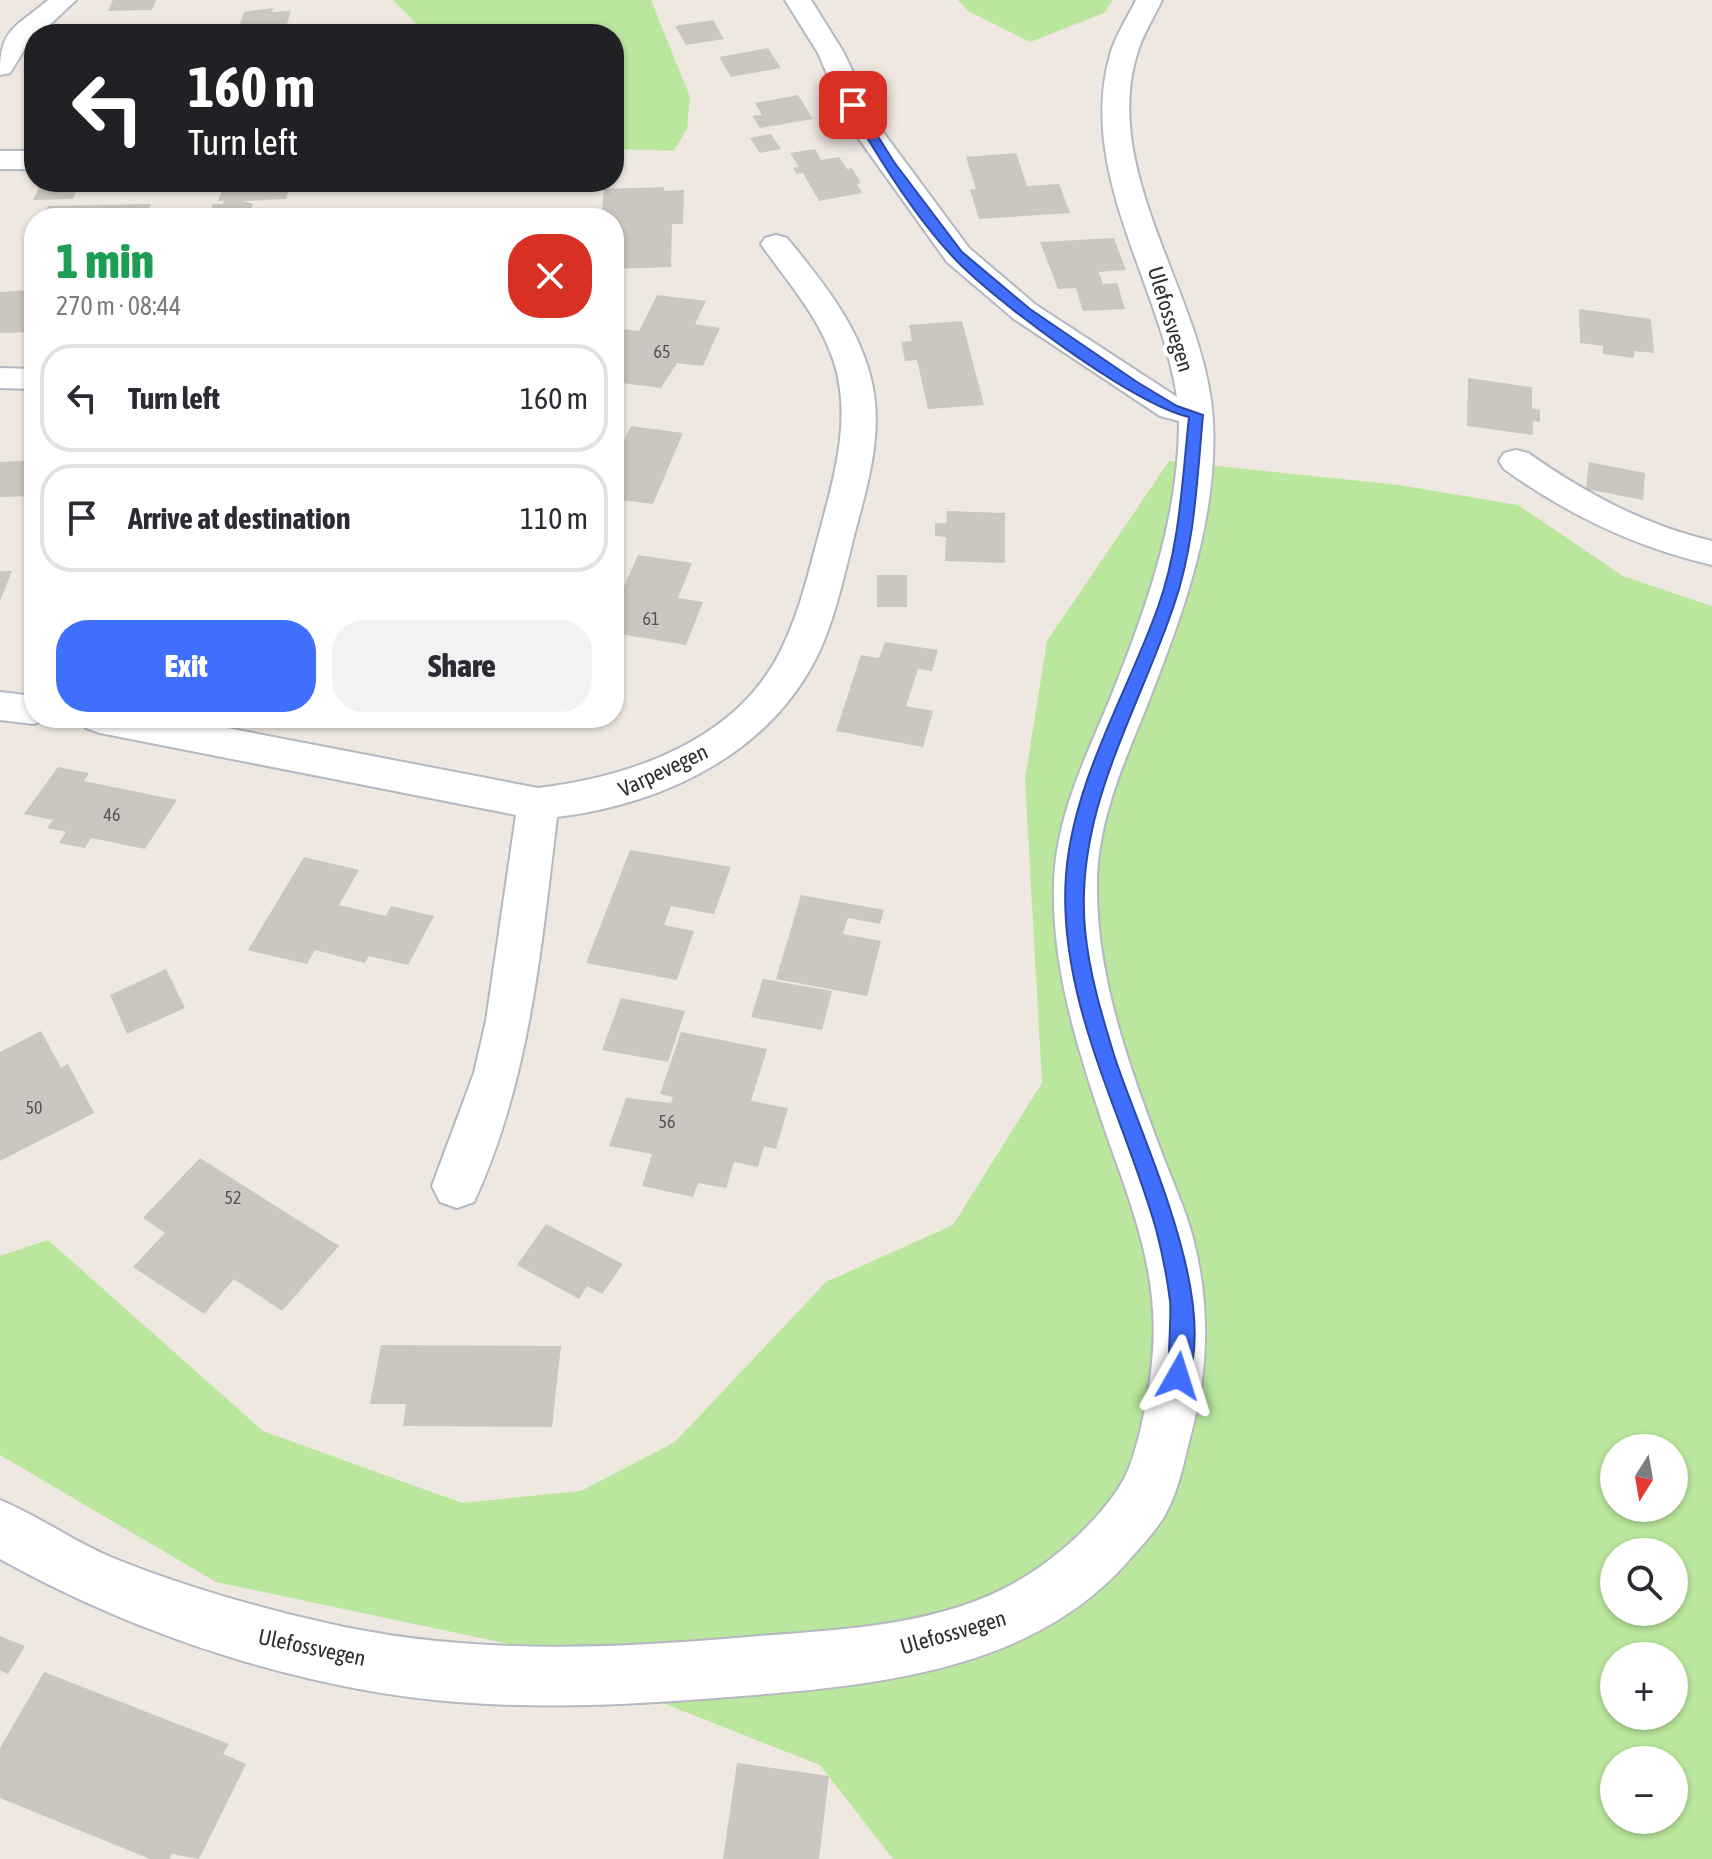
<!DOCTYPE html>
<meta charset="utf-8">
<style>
:root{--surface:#fff;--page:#f2f2f3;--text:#2b2b33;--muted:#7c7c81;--line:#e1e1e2;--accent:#406ffd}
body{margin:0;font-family:"Asap Condensed",sans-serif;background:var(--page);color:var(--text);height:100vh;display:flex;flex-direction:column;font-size:30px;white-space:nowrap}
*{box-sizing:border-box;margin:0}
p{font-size:26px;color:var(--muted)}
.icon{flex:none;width:44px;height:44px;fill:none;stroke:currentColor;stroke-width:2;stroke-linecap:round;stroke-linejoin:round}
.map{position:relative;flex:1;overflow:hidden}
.panel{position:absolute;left:24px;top:208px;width:600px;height:520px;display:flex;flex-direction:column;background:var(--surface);border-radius:32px;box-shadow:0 2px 6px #0004}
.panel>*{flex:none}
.banner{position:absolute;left:24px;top:24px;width:600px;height:168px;border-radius:32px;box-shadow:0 2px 6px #0004;background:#202124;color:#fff;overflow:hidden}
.needle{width:52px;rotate:191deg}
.buttons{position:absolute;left:1600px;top:1434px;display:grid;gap:16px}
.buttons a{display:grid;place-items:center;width:88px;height:88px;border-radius:50%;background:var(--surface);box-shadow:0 2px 6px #0004;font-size:40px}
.pin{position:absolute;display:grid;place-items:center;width:68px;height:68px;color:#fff;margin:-34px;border-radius:16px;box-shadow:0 4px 12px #0006}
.me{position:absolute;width:88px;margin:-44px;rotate:6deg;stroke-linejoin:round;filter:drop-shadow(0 0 6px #0008)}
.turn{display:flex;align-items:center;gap:28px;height:168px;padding:0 32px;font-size:36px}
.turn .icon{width:104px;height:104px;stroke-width:2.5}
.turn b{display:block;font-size:56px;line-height:68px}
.round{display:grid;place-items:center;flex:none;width:84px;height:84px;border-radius:32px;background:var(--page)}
.overview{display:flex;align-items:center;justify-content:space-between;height:136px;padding:0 32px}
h1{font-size:48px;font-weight:800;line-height:60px;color:#1e9e55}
.button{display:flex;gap:16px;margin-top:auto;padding:16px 32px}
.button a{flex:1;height:92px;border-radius:32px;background:var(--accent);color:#fff;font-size:32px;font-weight:800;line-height:92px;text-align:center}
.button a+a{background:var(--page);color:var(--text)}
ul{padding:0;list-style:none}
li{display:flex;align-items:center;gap:24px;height:108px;margin:0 16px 12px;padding:0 16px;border:4px solid var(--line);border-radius:32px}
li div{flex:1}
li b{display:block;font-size:30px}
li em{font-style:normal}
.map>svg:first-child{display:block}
.green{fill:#bae69d;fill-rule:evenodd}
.building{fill:#cbc6bf}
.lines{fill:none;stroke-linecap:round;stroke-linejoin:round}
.minor-casing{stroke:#b4b8c1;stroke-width:4}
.minor{fill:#fff;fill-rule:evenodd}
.route{fill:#406ffd;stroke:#2a48a4;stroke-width:2}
.labels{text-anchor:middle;stroke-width:8;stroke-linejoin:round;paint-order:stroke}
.number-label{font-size:18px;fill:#555452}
.street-label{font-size:22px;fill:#2e2e2e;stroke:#fff}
</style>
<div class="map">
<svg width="1712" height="1859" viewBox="0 0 1712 1859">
<rect width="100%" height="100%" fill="#efe8e1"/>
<g class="green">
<path d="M 393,0 L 651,0 L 690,97 L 687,128 L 674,151 L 614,149 L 614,34 L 426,34 Z"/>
<path d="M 958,0 L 1113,0 L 1104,13 L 1030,42 L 968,11 Z"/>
<path d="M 1169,461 L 1399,485 L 1518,505 L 1623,576 L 1712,606 L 1712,1859 L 893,1859 L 820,1765 L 518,1646 L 216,1582 L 0,1455 L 0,1256 L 48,1240 L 263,1431 L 462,1503 L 581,1491 L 675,1442 L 826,1282 L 953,1225 L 1042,1083 L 1025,779 L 1047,641 ZM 1614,1448 L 1674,1448 L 1674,1508 L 1614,1508 ZM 1614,1552 L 1674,1552 L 1674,1612 L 1614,1612 ZM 1614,1656 L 1674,1656 L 1674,1716 L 1614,1716 ZM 1614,1760 L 1674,1760 L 1674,1820 L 1614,1820 Z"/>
</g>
<g class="building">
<path d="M 113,0 L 156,0 L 152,10 L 108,11 Z"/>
<path d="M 273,8 L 272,12 L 291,11 L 284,34 L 231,34 L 232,30 L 238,30 L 244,12 Z"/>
<path d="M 713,20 L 724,39 L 686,45 L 675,26 Z"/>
<path d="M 768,48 L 781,68 L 731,77 L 719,57 Z"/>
<path d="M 798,95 L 813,119 L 760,128 L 752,116 L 762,115 L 755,103 Z"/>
<path d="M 771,134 L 781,149 L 760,153 L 750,138 Z"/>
<path d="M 815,149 L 821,160 L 839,157 L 847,169 L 852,168 L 861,183 L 857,184 L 862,193 L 819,201 L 803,173 L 797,174 L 793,168 L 799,167 L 790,153 Z"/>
<path d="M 1016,153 L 1027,186 L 1059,184 L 1070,213 L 979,219 L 970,190 L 976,189 L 966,157 Z"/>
<path d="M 42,182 L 80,182 L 73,199 L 33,200 Z"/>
<path d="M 225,182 L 270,182 L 269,185 L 291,185 L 286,199 L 243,201 L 253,204 L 248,218 L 208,218 L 213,204 L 223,204 L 224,201 L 218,201 Z"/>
<path d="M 664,187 L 664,191 L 684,190 L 683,224 L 672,224 L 671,267 L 614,269 L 614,218 L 601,218 L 604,189 Z"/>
<path d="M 151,204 L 145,218 L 42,218 L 48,206 Z"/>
<path d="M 1114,238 L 1126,270 L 1099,272 L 1103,284 L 1117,283 L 1125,309 L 1083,311 L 1076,288 L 1058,289 L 1040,242 Z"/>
<path d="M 32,290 L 27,302 L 34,301 L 34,332 L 0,333 L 0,292 Z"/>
<path d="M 657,295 L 706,301 L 695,324 L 720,328 L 703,366 L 677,363 L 661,388 L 614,382 L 614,338 L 619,329 L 639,331 Z"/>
<path d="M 1579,309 L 1651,319 L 1654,353 L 1634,351 L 1634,358 L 1603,354 L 1603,346 L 1580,343 Z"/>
<path d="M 962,321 L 984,405 L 928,409 L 917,360 L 905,361 L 901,342 L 912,341 L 909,325 Z"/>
<path d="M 1468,378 L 1532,387 L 1532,408 L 1540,410 L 1540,422 L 1533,421 L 1533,435 L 1467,426 Z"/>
<path d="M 631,426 L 683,433 L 653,504 L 614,499 L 614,462 Z"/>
<path d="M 34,460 L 34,496 L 0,497 L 0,462 Z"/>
<path d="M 1589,462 L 1645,473 L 1643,500 L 1586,489 Z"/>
<path d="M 947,511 L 1005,513 L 1005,563 L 945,561 L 946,537 L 935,536 L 935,523 L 946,523 Z"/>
<path d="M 638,555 L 692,563 L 678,598 L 703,602 L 686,645 L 614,633 L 614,609 Z"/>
<path d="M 0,571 L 12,571 L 0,601 Z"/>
<rect x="877" y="575" width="30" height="32"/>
<path d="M 885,642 L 938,650 L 932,671 L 918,669 L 906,706 L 933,711 L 923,747 L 836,731 L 861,655 L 879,658 Z"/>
<path d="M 58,767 L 89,773 L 84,781 L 177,800 L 145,849 L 91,838 L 85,848 L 59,843 L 66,832 L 47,828 L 53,820 L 24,814 Z"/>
<path d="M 630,850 L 731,867 L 714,914 L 671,906 L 664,925 L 694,931 L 677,980 L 586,963 Z"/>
<path d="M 304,857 L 359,870 L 339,905 L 386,916 L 391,906 L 434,916 L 408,965 L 369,956 L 365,963 L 315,950 L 307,964 L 248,950 Z"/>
<path d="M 801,895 L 884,910 L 880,924 L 848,918 L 843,934 L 881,941 L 867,996 L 776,979 Z"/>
<path d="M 166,969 L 185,1008 L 127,1034 L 110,995 Z"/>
<path d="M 763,979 L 832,991 L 822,1030 L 751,1017 Z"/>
<path d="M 621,998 L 685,1011 L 668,1062 L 602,1050 Z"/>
<path d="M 41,1031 L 61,1068 L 68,1064 L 94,1113 L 0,1161 L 0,1052 Z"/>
<path d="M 681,1032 L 767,1049 L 751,1101 L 788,1108 L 776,1149 L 764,1146 L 758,1167 L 734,1162 L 726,1188 L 698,1183 L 693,1197 L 642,1186 L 652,1154 L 609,1146 L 626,1098 L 671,1103 L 673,1097 L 660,1094 Z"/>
<path d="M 200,1158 L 339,1246 L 282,1311 L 234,1279 L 204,1314 L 133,1267 L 165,1233 L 143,1218 Z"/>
<path d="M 546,1224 L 623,1264 L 602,1294 L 587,1286 L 579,1299 L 517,1265 Z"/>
<path d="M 381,1345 L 561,1346 L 552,1427 L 403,1426 L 406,1404 L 370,1404 Z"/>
<path d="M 0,1636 L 25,1646 L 8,1674 L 0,1670 Z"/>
<path d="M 44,1672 L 229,1744 L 223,1754 L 246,1764 L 199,1859 L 172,1854 L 170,1859 L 150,1859 L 0,1798 L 0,1748 Z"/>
<path d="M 737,1763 L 829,1776 L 819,1859 L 723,1859 Z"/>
</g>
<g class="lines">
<defs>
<g id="minor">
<path d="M 48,0 L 76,0 L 40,34 L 34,34 L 10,73 L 0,75 C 0,28 14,29 48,0 Z"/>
<path d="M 785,0 L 811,0 L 844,53 L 877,124 L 969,248 L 1036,305 L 1177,397 C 1160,284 1077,172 1110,55 C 1115,36 1128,17 1136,0 L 1162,0 C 1154,17 1143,34 1138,51 C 1098,173 1207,299 1213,421 C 1218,520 1182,617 1146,708 C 1123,765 1097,822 1097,885 C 1096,979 1131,1071 1164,1159 C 1174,1185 1186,1211 1193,1238 C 1210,1304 1209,1369 1191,1434 C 1184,1461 1179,1490 1165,1515 C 1156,1531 1142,1545 1130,1559 C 1037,1667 888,1684 754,1695 C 656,1703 555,1710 457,1702 C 302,1690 134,1634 0,1559 L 0,1500 C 39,1516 74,1542 113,1558 C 180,1585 252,1606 322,1622 C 466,1656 613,1649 759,1636 C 847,1629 949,1625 1026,1576 C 1062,1554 1103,1516 1124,1479 C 1137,1454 1146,1407 1150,1379 C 1164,1286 1136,1218 1106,1133 C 1079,1053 1052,971 1054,886 C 1055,819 1085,759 1110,699 C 1146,609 1179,519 1179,421 L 1160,416 L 1014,319 L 947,262 L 849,125 L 818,53 Z"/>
<rect x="0" y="151" width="34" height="18"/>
<path d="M 776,235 L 787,238 C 822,281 860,327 872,383 C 883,432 868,485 855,532 C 845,571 837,611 821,648 C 774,752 665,804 557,817 C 541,949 530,1080 474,1202 L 457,1208 L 440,1202 L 432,1186 L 474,1073 L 486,1021 L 516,815 L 100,733 L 86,728 L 80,718 L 175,718 L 538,788 C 630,777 737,741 781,650 C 801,610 810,566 822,523 C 836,471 851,415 834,362 C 819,316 788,283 761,244 L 765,238 Z"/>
<path d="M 0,368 L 34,369 L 34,389 L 0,388 Z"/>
<path d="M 1516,450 L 1528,453 C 1585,493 1644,525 1712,541 L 1712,565 C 1635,547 1568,515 1504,469 L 1499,461 L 1504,453 Z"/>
<path d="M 0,692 L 34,696 L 34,718 L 49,718 L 34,724 L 0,720 Z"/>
</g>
</defs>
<use href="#minor" class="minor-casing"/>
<use href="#minor" class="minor"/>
</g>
<path class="route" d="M 849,103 L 857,103 L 894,162 L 962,252 L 1030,309 L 1137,382 L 1177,406 L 1203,415 C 1197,479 1195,544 1174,605 C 1138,712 1074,812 1085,929 C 1089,973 1102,1016 1115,1058 C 1142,1140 1221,1301 1186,1384 L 1178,1387 L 1170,1384 C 1166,1374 1172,1319 1170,1301 C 1167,1277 1162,1252 1156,1229 C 1123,1113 1057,1000 1066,875 C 1073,781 1127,694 1158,607 C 1180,546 1182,481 1189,417 C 1133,404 994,301 953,257 C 923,225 894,182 871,144 C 864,132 849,115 849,103 Z"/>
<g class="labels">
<g class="number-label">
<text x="662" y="358">65</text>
<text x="651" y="625">61</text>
<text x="112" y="821">46</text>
<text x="34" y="1114">50</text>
<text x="667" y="1128">56</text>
<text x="233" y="1204">52</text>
</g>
<g class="street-label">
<text transform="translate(1171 319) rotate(73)" y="8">Ulefossvegen</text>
<text transform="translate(663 770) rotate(-25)" y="8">Varpevegen</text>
<text transform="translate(953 1632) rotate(-16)" y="8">Ulefossvegen</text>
<text transform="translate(312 1647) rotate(12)" y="8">Ulefossvegen</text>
</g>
</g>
</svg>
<div class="buttons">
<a><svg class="needle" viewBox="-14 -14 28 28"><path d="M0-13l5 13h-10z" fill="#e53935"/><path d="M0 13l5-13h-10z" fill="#7c7c81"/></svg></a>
<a><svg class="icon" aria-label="search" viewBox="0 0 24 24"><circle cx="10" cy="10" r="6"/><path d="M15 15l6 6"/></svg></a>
<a>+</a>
<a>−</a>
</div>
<div class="pin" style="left:853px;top:105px;background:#d93025"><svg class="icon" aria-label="arrive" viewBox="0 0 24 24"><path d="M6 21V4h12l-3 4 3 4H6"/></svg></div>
<svg class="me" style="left:1178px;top:1376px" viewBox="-20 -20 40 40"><path d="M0-17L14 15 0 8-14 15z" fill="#406ffd" stroke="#fff" stroke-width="4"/></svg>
<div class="banner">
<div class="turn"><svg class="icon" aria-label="left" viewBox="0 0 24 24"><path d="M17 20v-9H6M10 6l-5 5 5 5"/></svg><div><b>160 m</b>Turn left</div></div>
</div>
<section class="panel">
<div class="overview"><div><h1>1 min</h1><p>270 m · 08:44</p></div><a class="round" style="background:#d93025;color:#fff"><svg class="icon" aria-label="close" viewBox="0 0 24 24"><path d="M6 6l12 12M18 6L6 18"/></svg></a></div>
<ul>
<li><svg class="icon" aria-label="left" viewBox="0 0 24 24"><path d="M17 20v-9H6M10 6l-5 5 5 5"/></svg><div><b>Turn left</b></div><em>160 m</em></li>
<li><svg class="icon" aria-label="arrive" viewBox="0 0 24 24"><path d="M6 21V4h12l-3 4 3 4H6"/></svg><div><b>Arrive at destination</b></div><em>110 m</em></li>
</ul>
<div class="button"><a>Exit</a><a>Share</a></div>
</section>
</div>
